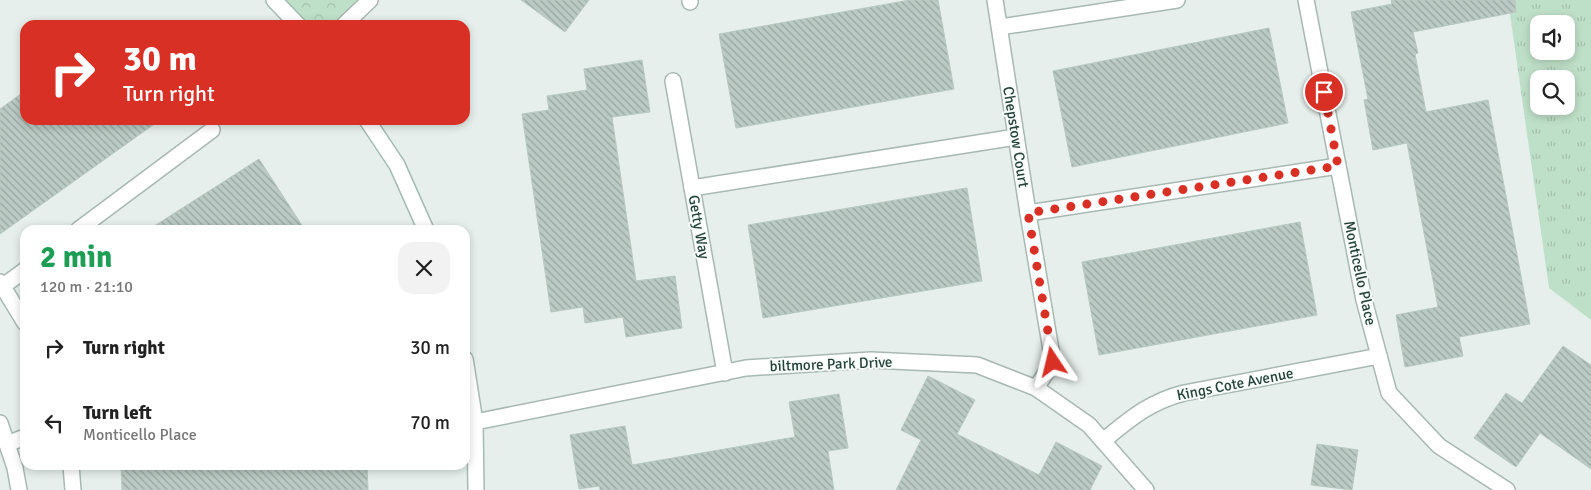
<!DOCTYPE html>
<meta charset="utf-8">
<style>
:root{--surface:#fff;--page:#f2f2f2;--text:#222;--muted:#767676}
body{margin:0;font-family:Signika,sans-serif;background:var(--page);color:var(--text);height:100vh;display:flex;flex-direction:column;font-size:19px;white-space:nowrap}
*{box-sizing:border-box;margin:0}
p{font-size:16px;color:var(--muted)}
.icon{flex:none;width:28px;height:28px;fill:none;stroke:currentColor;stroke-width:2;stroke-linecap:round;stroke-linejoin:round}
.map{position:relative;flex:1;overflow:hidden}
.drawer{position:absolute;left:20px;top:225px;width:450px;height:245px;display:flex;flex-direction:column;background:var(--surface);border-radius:15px;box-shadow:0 2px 8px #0003}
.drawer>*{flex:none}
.hud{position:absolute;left:20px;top:20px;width:450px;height:105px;border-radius:15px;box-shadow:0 2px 8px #0003;background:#d93025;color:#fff;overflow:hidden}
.tools{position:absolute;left:1530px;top:15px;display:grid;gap:10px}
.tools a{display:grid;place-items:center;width:45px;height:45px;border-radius:10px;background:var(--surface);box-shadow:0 2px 8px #0003;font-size:25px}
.pin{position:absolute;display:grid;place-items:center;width:42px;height:42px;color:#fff;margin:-21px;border:2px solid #fff;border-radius:50%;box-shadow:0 1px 5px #0007}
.me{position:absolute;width:55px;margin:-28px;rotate:350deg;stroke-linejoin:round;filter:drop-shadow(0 0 4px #0008)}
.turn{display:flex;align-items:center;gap:18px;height:105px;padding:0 20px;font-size:22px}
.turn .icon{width:65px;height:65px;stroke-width:2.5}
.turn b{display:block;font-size:35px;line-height:42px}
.round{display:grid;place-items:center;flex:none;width:52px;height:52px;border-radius:15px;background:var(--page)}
.summary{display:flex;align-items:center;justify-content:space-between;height:85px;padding:0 20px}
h1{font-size:30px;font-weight:800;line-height:38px;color:#1e9e55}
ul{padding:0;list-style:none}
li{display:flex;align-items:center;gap:15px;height:75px;padding:0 20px}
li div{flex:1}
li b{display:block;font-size:19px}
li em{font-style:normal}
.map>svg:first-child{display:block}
.grass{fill:url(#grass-tufts);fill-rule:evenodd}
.park{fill:url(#park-crowns)}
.building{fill:url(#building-back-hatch);stroke:#b8c9c2}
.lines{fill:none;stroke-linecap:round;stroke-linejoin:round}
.lane-casing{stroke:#a8b8b2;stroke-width:18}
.secondary-casing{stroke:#a4bbb3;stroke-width:18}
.lane{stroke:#fff;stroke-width:15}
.secondary{stroke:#fff;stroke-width:15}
.route{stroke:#d93025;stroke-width:9;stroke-dasharray:0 16.2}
.labels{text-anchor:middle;stroke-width:4;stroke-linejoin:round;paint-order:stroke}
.street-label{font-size:15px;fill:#24423a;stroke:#f7fbf9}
</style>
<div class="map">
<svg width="1591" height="490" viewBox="0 0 1591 490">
<defs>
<pattern id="grass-tufts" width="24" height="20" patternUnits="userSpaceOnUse" patternTransform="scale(1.25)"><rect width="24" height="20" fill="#bfe0c8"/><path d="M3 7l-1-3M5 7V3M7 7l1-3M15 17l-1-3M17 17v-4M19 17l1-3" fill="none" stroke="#a4c1ad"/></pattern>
<pattern id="park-crowns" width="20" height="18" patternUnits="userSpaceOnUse" patternTransform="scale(1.25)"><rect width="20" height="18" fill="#bfe0c8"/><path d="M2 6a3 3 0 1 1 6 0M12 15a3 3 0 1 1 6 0" fill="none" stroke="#a4c1ad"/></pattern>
<pattern id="building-back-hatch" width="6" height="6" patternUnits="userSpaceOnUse" patternTransform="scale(1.25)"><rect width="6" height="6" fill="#bbcac4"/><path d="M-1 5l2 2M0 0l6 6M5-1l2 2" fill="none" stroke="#98a6a0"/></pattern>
</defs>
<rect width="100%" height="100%" fill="#e6efeb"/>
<path class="grass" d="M 1508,0 L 1591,0 L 1591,320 L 1549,288 ZM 1539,24 L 1566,24 L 1566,51 L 1539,51 ZM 1539,79 L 1566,79 L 1566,106 L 1539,106 Z"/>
<path class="park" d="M 275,0 L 360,0 L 339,25 L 298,25 Z"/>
<g class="building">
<path d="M 521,0 L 589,0 L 565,32 Z"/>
<path d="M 910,0 L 938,0 L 954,89 L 736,128 L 719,34 Z"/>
<path d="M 1391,0 L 1515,0 L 1516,12 L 1413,32 L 1418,53 L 1415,54 L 1426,112 L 1488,100 L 1530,324 L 1459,337 L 1463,356 L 1405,367 L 1396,315 L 1438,307 L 1407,143 L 1373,150 L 1364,100 L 1368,99 L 1351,12 L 1392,4 Z"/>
<path d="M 1269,28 L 1288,123 L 1072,167 L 1053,71 Z"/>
<path d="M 642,60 L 650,112 L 612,117 L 636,281 L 675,276 L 682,328 L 626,337 L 623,317 L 585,323 L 583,307 L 551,312 L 522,114 L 549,110 L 547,96 L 587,90 L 584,69 Z"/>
<path d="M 25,91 L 25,120 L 160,120 L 0,234 L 0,109 Z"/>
<path d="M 259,159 L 305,230 L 148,230 Z"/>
<path d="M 967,188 L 982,281 L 763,318 L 748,225 Z"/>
<path d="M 1300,222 L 1317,315 L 1099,355 L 1082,262 Z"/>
<path d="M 1563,346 L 1591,365 L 1591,469 L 1540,433 L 1516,467 L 1474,438 L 1506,393 L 1522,403 Z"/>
<path d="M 928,376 L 975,400 L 957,434 L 1039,475 L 1056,442 L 1102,466 L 1090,490 L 896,490 L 921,440 L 901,430 Z"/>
<path d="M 839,394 L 848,448 L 828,451 L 834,490 L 600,490 L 599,486 L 579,489 L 570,435 L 625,426 L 632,465 L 795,437 L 789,402 Z"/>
<path d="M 1317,444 L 1358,450 L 1352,490 L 1311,485 Z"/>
<path d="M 121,465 L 367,465 L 368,490 L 122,490 Z"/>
</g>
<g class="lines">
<defs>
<g id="lane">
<path d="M 995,0 L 1028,213 L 1053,362 L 1036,388"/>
<path d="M 1306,0 L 1364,300 L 1389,393 L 1439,446 L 1507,490"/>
<path d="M 690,2 L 690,0"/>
<path d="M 344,25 L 370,0"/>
<path d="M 1000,27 L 1177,0"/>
<path d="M 673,81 L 725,373"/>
<path d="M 692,188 L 1016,137"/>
<path d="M 1028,213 L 1338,166"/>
<path d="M 78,230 L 212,130"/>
<path d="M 0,282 L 25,323"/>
<path d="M 3,286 L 25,270"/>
<path d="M 475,422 L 746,368 L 871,360 L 977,365 L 1036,388 L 1089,425 L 1146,490"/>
<path d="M 0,423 L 15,468 L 19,490"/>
<path d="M 1103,441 C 1130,419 1149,402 1184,393 L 1379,356"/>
<path d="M 7,444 L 25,437"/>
<path d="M 71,465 L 73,490"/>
</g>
<g id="secondary">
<path d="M 274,0 L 298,25"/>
<path d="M 367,120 L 397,165 L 426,230"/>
<path d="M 465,359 L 475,422 L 476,490"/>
</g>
</defs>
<use href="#lane" class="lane-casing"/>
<use href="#secondary" class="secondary-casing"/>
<use href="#lane" class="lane"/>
<use href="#secondary" class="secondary"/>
</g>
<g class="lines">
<path class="route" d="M 1053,362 L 1028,213 L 1338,166 L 1324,92"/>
</g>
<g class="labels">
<g class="street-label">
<text transform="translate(1016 137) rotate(81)" y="5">Chepstow Court</text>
<text transform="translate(699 227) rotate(80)" y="5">Getty Way</text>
<text transform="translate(1360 273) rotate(78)" y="5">Monticello Place</text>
<text transform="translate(831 364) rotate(-2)" y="5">biltmore Park Drive</text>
<text transform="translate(1235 384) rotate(-11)" y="5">Kings Cote Avenue</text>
</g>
</g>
</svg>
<div class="tools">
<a><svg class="icon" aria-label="sound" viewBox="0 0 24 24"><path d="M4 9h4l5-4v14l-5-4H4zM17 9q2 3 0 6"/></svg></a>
<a><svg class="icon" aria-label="search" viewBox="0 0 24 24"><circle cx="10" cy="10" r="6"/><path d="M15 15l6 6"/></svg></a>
</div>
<div class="pin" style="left:1324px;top:92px;background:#d93025"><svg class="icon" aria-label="arrive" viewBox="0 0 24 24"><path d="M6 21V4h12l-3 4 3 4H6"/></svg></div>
<svg class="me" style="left:1053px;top:362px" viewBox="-20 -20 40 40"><path d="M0-17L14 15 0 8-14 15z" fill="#d93025" stroke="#fff" stroke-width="4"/></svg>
<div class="hud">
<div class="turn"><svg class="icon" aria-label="right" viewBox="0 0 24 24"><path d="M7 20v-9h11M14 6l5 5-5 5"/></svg><div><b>30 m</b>Turn right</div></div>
</div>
<section class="drawer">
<div class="summary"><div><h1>2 min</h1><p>120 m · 21:10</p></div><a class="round"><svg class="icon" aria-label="close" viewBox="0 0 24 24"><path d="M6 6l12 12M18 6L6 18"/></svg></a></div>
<ul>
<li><svg class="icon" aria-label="right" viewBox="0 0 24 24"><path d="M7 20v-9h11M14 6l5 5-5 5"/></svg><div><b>Turn right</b></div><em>30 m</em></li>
<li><svg class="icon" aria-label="left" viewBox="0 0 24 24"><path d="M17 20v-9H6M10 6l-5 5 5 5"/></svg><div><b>Turn left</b><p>Monticello Place</p></div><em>70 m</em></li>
</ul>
</section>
</div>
